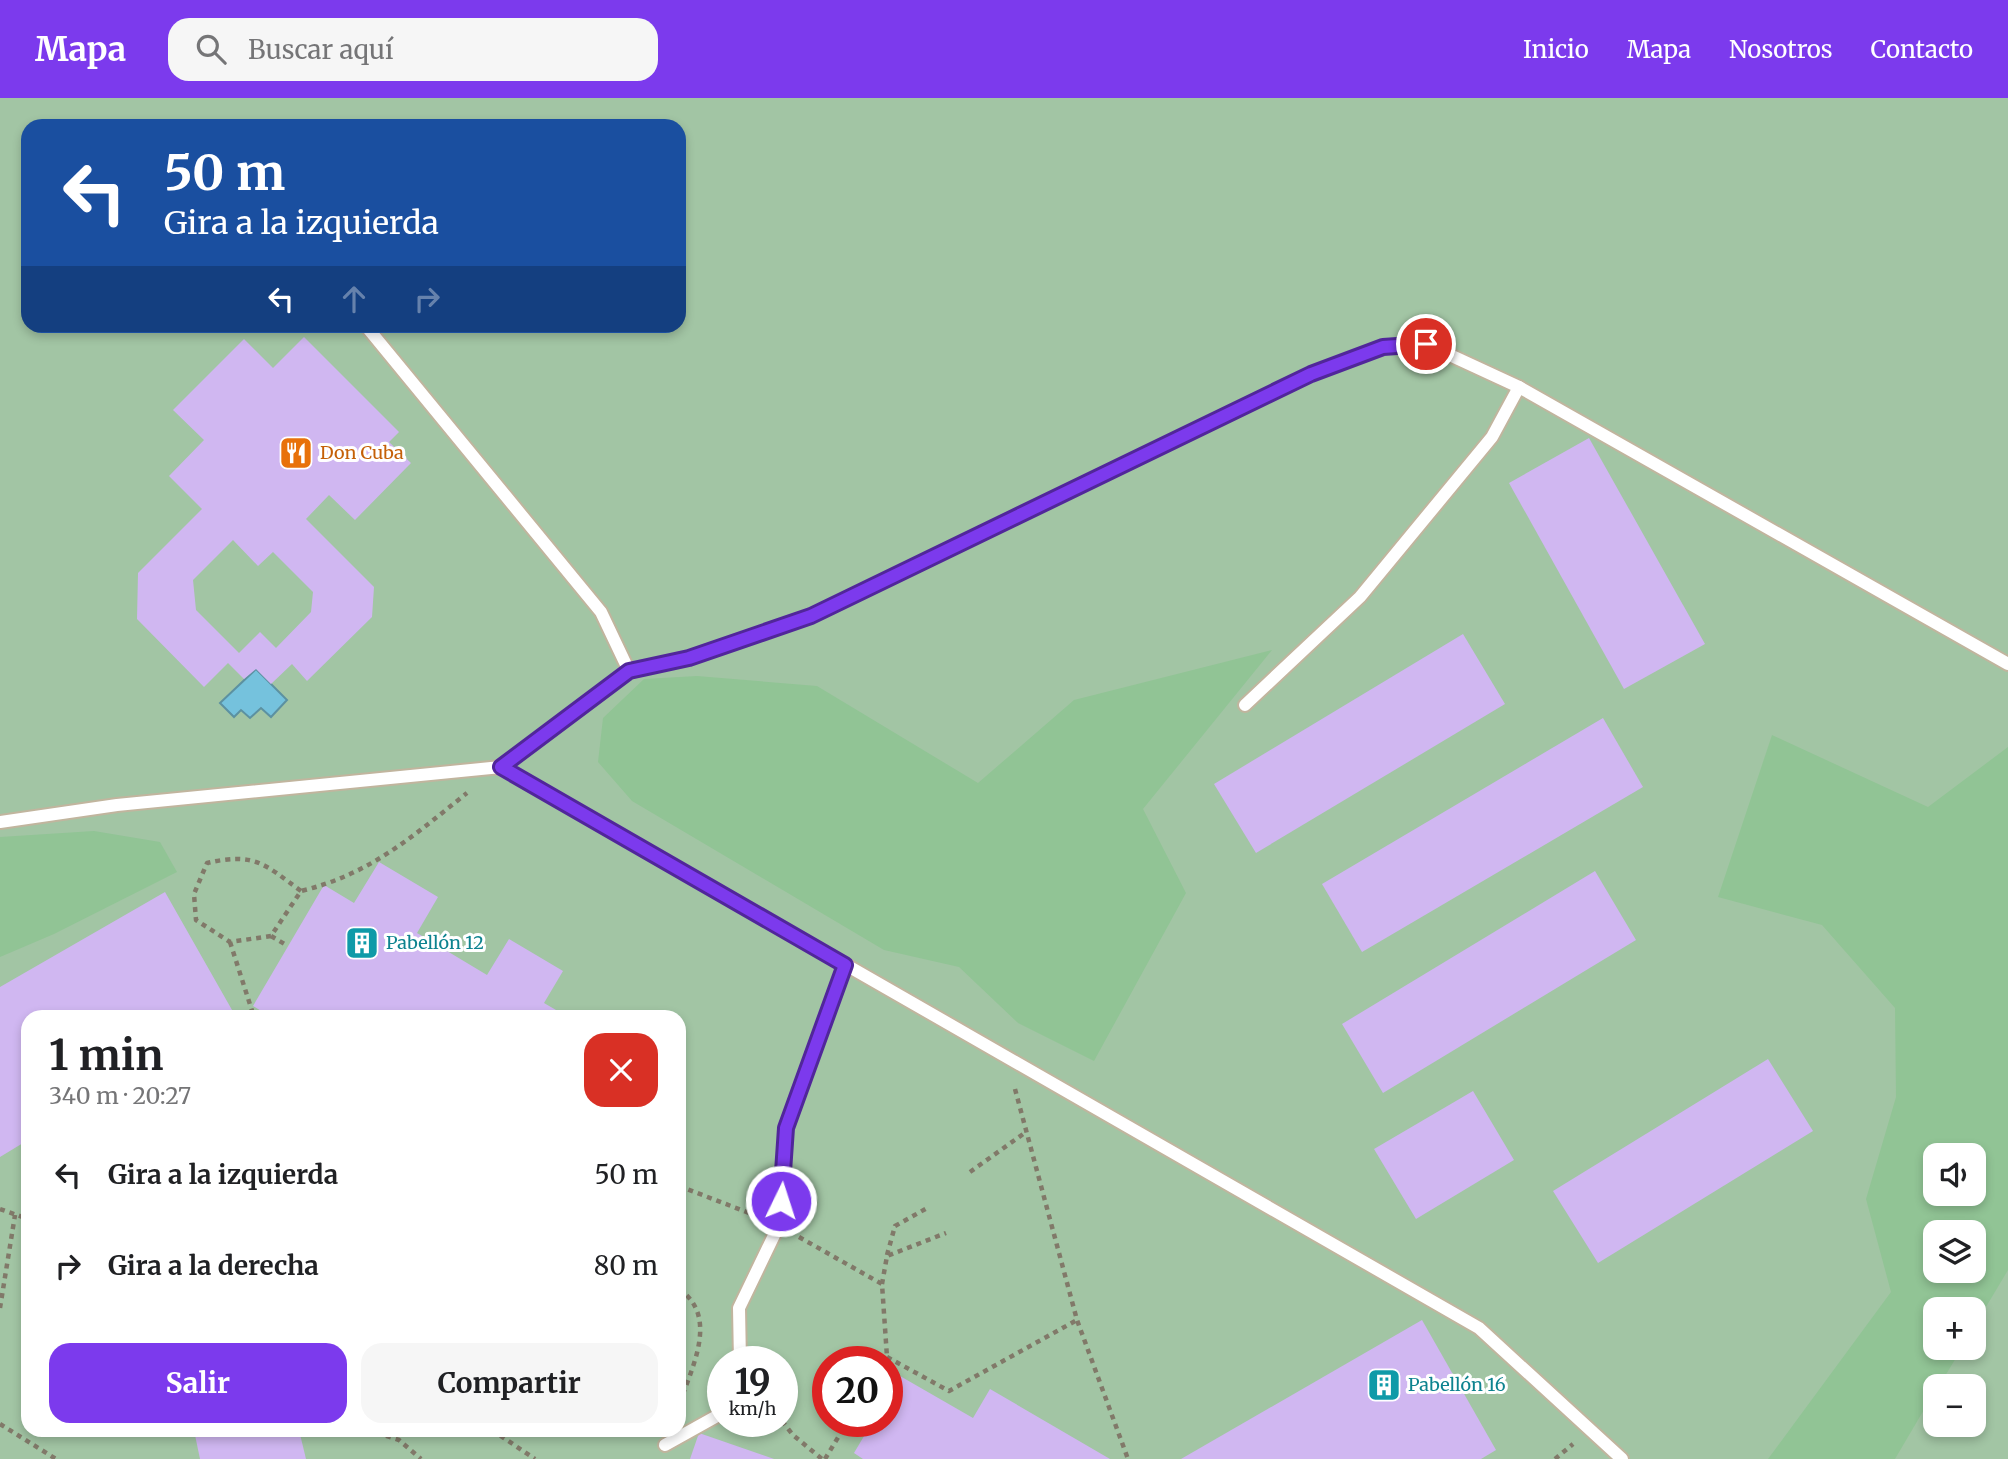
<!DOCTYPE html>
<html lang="es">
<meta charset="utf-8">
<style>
:root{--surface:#fff;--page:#f6f6f6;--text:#202124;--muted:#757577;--accent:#7c3aed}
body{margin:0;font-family:Merriweather,serif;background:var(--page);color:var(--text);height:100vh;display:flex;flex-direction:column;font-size:26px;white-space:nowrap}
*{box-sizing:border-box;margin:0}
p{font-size:23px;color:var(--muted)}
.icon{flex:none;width:38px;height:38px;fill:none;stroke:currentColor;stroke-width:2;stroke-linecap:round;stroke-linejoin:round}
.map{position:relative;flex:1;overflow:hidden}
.drawer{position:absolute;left:21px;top:912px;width:665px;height:427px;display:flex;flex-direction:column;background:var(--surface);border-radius:21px;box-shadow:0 4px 10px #0003}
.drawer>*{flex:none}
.hud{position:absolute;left:21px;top:21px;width:665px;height:214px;border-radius:21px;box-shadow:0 4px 10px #0003;background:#1a4fa0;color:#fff;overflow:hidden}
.fabs{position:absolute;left:1923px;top:1045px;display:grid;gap:14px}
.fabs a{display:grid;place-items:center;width:63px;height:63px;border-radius:14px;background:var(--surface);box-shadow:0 4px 10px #0003;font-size:35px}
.speed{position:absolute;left:707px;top:1248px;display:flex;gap:14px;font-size:35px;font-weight:700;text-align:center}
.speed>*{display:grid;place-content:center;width:91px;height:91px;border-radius:50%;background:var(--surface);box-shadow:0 4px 10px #0003;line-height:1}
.speed small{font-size:18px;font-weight:400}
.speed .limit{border:10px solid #d22;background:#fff;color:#111}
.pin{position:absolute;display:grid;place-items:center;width:60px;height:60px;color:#fff;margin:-30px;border:4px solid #fff;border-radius:50%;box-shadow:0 2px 7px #0007}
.me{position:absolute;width:77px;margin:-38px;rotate:4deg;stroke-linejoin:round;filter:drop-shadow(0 0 5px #0008)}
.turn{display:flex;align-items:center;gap:24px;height:147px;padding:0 28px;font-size:32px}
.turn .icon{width:91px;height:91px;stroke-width:2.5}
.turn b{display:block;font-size:49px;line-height:60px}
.lanes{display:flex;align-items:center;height:66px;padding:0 28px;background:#0003;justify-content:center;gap:35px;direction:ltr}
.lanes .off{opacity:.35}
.round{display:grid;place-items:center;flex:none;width:74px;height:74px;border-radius:21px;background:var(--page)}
.head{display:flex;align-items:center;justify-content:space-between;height:119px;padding:0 28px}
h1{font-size:42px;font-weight:700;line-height:52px}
.cta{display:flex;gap:14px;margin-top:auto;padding:14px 28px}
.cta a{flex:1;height:80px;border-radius:21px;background:var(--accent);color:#fff;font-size:28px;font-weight:700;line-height:80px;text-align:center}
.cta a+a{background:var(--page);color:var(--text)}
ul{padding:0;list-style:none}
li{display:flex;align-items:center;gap:21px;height:91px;padding:0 28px}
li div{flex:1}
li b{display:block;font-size:26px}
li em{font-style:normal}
header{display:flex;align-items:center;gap:42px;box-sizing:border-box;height:98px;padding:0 35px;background:var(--accent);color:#fff}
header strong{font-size:33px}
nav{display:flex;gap:38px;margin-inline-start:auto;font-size:24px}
.search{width:490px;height:63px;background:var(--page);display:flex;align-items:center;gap:18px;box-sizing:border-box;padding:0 24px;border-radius:21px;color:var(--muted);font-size:26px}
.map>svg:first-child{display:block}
.green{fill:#a2c5a4;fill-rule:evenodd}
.forest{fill:#91c495;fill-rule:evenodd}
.water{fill:#75c2dd;stroke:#5c91a1;stroke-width:2}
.building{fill:#d0b7f1;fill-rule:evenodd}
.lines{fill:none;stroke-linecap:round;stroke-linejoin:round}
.service-casing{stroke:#c1b59e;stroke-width:16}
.path{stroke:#817969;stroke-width:4.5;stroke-dasharray:5 5;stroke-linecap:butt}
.service{stroke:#fff;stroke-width:12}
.route-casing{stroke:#51269a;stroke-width:18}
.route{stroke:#7c3aed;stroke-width:12}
.labels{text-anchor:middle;stroke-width:6;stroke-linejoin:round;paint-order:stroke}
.food-label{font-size:18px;fill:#c56008;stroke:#fff;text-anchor:start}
.culture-label{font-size:18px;fill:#0d838f;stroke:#fff;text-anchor:start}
</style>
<header>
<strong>Mapa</strong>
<div class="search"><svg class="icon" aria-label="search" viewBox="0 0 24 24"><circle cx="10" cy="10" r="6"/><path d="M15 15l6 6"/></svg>Buscar aquí</div>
<nav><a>Inicio</a><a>Mapa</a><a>Nosotros</a><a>Contacto</a></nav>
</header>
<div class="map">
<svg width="2008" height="1361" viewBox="0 0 2008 1361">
<rect width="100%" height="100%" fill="#f2e6ce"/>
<path class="green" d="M 0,0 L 2008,0 L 2008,1361 L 0,1361 ZM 28,28 L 679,28 L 679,228 L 28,228 ZM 28,919 L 679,919 L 679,1332 L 28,1332 ZM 1936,1057 L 1974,1057 L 1974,1096 L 1936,1096 ZM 1936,1134 L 1974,1134 L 1974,1172 L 1936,1172 ZM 1936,1211 L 1974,1211 L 1974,1250 L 1936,1250 ZM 723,1264 L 782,1264 L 782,1323 L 723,1323 ZM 828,1264 L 887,1264 L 887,1323 L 828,1323 ZM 1936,1288 L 1974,1288 L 1974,1326 L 1936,1326 Z"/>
<g class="forest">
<path d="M 1272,552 L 1143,711 L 1186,795 L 1094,963 L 1018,925 L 959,869 L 884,852 L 632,703 L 598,664 L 603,620 L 644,581 L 697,578 L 817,588 L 978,685 L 1074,602 Z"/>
<path d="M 1772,637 L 1928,709 L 2008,649 L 2008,1172 L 1974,1229 L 1974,1211 L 1936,1211 L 1936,1250 L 1962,1250 L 1939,1288 L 1936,1288 L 1935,1293 L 1895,1361 L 1768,1361 L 1891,1194 L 1866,1101 L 1896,999 L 1895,910 L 1822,827 L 1718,799 ZM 1936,1057 L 1974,1057 L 1974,1096 L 1936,1096 ZM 1936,1134 L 1974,1134 L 1974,1172 L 1936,1172 Z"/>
<path d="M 94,733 L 160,744 L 177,774 L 54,836 L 0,859 L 0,739 Z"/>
</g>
<path class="water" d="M 256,571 L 287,602 L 271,619 L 261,610 L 250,620 L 241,612 L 234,619 L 220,605 Z"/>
<g class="building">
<path d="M 304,239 L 399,334 L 389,344 L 411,365 L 355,422 L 329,397 L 306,421 L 374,489 L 372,519 L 307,583 L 292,566 L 271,586 L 256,571 L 244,581 L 228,565 L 204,589 L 137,521 L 138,475 L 202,411 L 169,378 L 204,342 L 173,312 L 244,241 L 273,270 ZM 233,442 L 258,468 L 273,454 L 313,494 L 311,514 L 276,550 L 260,534 L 239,555 L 196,512 L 193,482 Z"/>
<path d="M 1589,340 L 1705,546 L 1624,591 L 1509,385 Z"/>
<path d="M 1463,536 L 1505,606 L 1256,755 L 1214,686 Z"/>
<path d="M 1603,620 L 1643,689 L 1362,854 L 1322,786 Z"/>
<path d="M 379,764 L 438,799 L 417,835 L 487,877 L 509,841 L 563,873 L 544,905 L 568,919 L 271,919 L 253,908 L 324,787 L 354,805 Z"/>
<path d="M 1595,773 L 1636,842 L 1383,995 L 1342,926 Z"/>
<path d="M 165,794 L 236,919 L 28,919 L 28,1042 L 0,1059 L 0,889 Z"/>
<path d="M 1768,961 L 1813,1033 L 1598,1165 L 1553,1093 Z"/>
<path d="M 1473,993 L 1514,1062 L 1416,1121 L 1374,1051 Z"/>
<path d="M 1422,1222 L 1496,1352 L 1481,1361 L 1181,1361 Z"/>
<path d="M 900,1278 L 973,1320 L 990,1291 L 1110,1361 L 863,1361 L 854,1355 L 873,1323 L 887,1323 L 887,1299 Z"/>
<path d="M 203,1332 L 299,1332 L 306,1361 L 200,1361 L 195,1337 Z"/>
<path d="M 699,1335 L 774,1361 L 690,1361 Z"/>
</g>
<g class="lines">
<defs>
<g id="service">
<path d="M 366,228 L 601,514 L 629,573"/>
<path d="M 1245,607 L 1360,499 L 1492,339 L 1519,289"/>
<path d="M 501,669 L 629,573 L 689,560 L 811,518 L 1311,276 L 1383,249 L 1426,246 L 1519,289 L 2008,566"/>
<path d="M 0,724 L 117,707 L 501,669 L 1479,1230 L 1622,1361"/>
<path d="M 740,1264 L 739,1210 L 779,1127 L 786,1030 L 845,867"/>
<path d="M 665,1347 L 717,1318 L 723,1306"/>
</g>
</defs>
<use href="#service" class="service-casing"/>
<g class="path">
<path d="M 301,793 C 264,766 255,754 207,765 L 194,796 L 196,822 L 230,844 L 271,838 L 301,793 C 371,776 413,738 467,695"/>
<path d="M 271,838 L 288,848"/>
<path d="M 230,844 L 254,919"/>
<path d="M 1015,991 L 1077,1222 L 1128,1361"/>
<path d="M 970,1074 L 1026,1034"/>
<path d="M 679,1088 L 757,1118"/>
<path d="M 0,1111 L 28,1121"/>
<path d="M 799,1139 L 882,1186 L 887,1259 L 885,1264"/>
<path d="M 887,1157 L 895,1128 L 929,1109"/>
<path d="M 882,1186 L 887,1158 L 946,1135"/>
<path d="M 679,1191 C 720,1219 691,1271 679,1307"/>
<path d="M 0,1210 L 15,1117"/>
<path d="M 887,1259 L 949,1293 L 1077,1222"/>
<path d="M 782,1323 L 793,1337 L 822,1361"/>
<path d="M 0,1326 L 56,1361"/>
<path d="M 367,1332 L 399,1342 L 421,1361"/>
<path d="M 492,1332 L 535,1361"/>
<path d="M 825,1361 L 848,1323"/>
<path d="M 1555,1361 L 1573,1346"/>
</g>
<use href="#service" class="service"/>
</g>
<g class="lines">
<defs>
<path id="route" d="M 781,1103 L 786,1030 L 845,867 L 501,669 L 629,573 L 689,560 L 811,518 L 1311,276 L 1383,249 L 1426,246"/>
</defs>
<use href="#route" class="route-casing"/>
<use href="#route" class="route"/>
</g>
<defs>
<symbol id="restaurant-square" viewBox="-11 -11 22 22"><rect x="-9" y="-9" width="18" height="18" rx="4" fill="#e8710a" stroke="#fff"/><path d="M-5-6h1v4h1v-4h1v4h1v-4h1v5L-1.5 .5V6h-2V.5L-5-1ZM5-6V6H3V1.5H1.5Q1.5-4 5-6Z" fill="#fff"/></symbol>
<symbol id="building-square" viewBox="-11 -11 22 22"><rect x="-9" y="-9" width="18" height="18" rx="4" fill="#0f9aa8" stroke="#fff"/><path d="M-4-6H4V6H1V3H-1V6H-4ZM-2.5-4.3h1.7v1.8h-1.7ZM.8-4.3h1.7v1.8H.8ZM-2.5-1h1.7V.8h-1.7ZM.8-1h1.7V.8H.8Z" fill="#fff"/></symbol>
</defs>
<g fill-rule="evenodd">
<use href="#restaurant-square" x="277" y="336" width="38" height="38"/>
<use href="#building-square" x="343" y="826" width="38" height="38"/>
<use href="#building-square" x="1365" y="1268" width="38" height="38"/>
</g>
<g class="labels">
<g class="food-label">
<text x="320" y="361">Don Cuba</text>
</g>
<g class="culture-label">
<text x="386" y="851">Pabellón 12</text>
<text x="1408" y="1293">Pabellón 16</text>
</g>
</g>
</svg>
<div class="fabs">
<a><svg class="icon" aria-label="sound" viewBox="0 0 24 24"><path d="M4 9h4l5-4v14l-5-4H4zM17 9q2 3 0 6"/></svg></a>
<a><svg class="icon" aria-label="layers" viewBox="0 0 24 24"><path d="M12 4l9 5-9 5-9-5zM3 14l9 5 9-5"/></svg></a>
<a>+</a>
<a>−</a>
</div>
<div class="speed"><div>19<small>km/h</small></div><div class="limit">20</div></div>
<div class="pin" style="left:1426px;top:246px;background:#d93025"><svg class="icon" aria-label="arrive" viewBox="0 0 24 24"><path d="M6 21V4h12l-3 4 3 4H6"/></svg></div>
<svg class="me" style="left:781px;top:1103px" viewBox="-20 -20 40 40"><circle r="17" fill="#7c3aed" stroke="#fff" stroke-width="3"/><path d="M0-11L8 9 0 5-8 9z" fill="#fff"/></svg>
<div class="hud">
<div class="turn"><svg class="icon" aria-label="left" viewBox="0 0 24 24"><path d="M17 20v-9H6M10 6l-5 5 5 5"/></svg><div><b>50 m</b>Gira a la izquierda</div></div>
<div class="lanes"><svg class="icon" aria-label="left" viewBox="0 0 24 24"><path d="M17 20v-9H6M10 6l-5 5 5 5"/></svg><svg class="icon off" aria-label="ahead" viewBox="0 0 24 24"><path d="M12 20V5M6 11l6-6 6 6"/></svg><svg class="icon off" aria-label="right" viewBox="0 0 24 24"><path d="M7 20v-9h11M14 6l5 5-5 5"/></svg></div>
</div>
<section class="drawer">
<div class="head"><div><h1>1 min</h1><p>340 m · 20:27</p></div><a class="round" style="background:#d93025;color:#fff"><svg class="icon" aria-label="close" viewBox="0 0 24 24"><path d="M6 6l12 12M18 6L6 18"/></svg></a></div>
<ul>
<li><svg class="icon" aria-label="left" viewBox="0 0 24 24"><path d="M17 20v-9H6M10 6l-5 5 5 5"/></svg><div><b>Gira a la izquierda</b></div><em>50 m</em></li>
<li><svg class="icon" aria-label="right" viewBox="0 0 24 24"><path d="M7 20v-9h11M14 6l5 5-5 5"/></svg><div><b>Gira a la derecha</b></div><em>80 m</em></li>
</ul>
<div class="cta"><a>Salir</a><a>Compartir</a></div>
</section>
</div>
